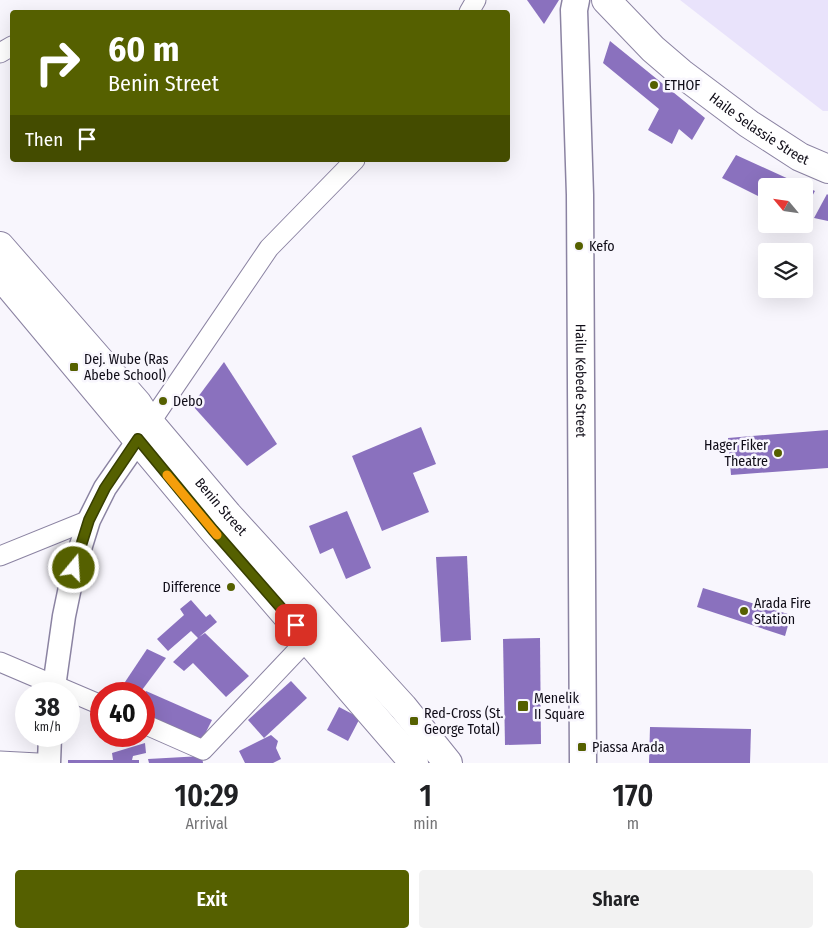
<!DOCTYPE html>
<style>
:root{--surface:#fff;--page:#f2f2f2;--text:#202124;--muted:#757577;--accent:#556000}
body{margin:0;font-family:"Fira Sans Condensed",sans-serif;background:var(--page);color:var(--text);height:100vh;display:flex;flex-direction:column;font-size:19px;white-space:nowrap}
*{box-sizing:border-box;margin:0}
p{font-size:16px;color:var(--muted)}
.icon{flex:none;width:28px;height:28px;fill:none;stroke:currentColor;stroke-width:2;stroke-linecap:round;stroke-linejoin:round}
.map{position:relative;height:763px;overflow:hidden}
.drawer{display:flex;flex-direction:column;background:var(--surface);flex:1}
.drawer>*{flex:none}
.guide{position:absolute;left:10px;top:10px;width:500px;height:152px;border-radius:5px;box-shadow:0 5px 20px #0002;background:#556000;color:#fff;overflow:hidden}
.needle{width:32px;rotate:299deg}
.fabs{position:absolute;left:758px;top:178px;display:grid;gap:10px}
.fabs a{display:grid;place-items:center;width:55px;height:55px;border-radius:5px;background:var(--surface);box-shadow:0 5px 20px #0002;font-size:25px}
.speed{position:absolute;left:15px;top:682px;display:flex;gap:10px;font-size:25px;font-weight:700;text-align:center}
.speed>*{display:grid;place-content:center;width:65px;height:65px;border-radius:50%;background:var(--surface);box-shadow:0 5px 20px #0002;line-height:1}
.speed small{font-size:12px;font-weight:400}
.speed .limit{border:8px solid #d22;background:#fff;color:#111}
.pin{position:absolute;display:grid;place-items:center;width:42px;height:42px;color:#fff;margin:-21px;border-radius:10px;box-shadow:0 2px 8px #0006}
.me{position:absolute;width:55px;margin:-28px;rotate:18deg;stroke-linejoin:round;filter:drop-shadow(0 0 4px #0008)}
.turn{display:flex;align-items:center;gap:18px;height:105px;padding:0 15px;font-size:22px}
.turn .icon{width:65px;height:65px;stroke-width:2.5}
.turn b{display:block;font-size:35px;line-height:42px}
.then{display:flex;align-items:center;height:48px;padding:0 15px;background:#0003;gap:10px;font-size:19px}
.eta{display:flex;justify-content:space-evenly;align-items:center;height:85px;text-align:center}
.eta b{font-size:30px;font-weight:600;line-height:35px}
.primary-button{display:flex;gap:10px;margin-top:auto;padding:10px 15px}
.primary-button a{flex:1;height:58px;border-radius:5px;background:var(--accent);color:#fff;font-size:20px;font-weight:600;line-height:58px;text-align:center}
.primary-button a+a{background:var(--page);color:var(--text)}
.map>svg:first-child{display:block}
.green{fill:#e9e3fb}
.building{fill:#8a71be}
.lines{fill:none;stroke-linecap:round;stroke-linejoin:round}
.minor-casing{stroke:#8b83a2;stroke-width:21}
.tertiary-casing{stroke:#8b83a2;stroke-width:25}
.secondary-casing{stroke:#8b83a2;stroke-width:29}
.primary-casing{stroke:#8b83a2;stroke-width:30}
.minor{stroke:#fff;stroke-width:19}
.tertiary{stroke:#fff;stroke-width:22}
.secondary{stroke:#fff;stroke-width:26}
.primary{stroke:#fff;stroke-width:28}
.route-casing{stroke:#373e00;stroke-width:12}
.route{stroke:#556000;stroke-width:9}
.slow{stroke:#f59e0b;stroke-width:9}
.poi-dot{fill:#556000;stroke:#f8f6fd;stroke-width:2}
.labels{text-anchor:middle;stroke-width:5;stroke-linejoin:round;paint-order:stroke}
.poi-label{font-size:14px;fill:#0f0c17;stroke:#f8f6fd;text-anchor:start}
.street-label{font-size:14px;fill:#0f0c17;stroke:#f8f6fd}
</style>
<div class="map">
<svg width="828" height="763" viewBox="0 0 828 763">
<rect width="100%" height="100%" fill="#f8f6fd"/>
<path class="green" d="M 680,0 L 828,0 L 828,111 L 823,111 Z"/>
<g class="building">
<path d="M 527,0 L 559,0 L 544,24 Z"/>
<path d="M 610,41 L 705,118 L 692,140 L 679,129 L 672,144 L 648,130 L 659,109 L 603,63 Z"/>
<path d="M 736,155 L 815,191 L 804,211 L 804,186 L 766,186 L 766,200 L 722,178 Z"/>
<path d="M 827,194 L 828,195 L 828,221 L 814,218 Z"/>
<path d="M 224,362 L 277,444 L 247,466 L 192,405 Z"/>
<path d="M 421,427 L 436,464 L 413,473 L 429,512 L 382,531 L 352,456 Z"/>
<path d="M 828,430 L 828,468 L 731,475 L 728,438 Z"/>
<path d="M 347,511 L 371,568 L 346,579 L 333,548 L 320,554 L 309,526 Z"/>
<path d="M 467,556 L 471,640 L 441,642 L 436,557 Z"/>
<path d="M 703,588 L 791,615 L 785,636 L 697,607 Z"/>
<path d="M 191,600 L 206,617 L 210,614 L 217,622 L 199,637 L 205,633 L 249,676 L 226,697 L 193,663 L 184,671 L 173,662 L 198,638 L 191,631 L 168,651 L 157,639 L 184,615 L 180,609 Z"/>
<path d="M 540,638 L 541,744 L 505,745 L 503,639 Z"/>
<path d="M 147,649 L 166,658 L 139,694 L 117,694 Z"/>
<path d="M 291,681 L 307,698 L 264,738 L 248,720 Z"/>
<path d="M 146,691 L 212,720 L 201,742 L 144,718 L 144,697 Z"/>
<path d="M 339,707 L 360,718 L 348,741 L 327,730 Z"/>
<path d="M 650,727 L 751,729 L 750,763 L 649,763 Z"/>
<path d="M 271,735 L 278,741 L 276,748 L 281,759 L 273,763 L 245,763 L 239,751 Z"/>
<path d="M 145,743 L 146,753 L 133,756 L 132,760 L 139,760 L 139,763 L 68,763 L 68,760 L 113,760 L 112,753 Z"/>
<path d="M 202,756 L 203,763 L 149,763 L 148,759 Z"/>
</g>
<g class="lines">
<defs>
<g id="minor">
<path d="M 469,12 L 476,0"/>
<path d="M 0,53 L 12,46"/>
<path d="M 150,423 L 269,248 L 355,160"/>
<path d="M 0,556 L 89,520"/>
<path d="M 0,662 L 101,705"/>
<path d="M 144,724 L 203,750 L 308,639"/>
<path d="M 0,761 L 38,763"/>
</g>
<g id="tertiary">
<path d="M 53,694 L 64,616 L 74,568 L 89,520 L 105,488 L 148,426"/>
<path d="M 49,763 L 50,736"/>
</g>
<g id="secondary">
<path id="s1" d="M 576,0 L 574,10 L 580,195 L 583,763"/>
</g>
<g id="primary">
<path id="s2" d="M 606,0 L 653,49 L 681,73 L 749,124 L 800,157 L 828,169"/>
<path id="s3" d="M 0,246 L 137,403 L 150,423 L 228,515 L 403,707 L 448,763"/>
<path d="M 0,275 L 213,530 L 414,763"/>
</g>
</defs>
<use href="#minor" class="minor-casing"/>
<use href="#tertiary" class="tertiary-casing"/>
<use href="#secondary" class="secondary-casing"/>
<use href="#primary" class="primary-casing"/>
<use href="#minor" class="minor"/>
<use href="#tertiary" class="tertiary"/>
<use href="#secondary" class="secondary"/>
<use href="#primary" class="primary"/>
</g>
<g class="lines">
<defs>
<path id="route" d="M 74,568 L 89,520 L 105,488 L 138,439 L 213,530 L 296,625"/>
</defs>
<use href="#route" class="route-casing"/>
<use href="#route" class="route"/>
<path class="slow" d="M 167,475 L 217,535"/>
</g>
<g class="poi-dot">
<circle cx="654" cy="85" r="5"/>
<circle cx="579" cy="246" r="5"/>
<rect x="69" y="362" width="10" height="10" rx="2.5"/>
<circle cx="163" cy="401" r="5"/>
<circle cx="778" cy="453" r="5"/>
<circle cx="231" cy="587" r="5"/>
<circle cx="744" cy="611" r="5"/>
<rect x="517" y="700" width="12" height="12" rx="2.5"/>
<rect x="409" y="716" width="10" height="10" rx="2.5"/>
<rect x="577" y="742" width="10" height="10" rx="2.5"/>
</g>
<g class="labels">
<g class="poi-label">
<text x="664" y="90">ETHOF</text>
<text x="589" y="251">Kefo</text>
<text x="84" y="364">Dej. Wube (Ras<tspan x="84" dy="16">Abebe School)</tspan></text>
<text x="173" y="406">Debo</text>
<text x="768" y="450" text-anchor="end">Hager Fiker<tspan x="768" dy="16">Theatre</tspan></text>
<text x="221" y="592" text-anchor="end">Difference</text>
<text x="754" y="608">Arada Fire<tspan x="754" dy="16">Station</tspan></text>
<text x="534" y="703">Menelik<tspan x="534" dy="16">II Square</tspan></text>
<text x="424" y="718">Red-Cross (St.<tspan x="424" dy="16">George Total)</tspan></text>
<text x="592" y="752">Piassa Arada</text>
</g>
<g class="street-label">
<text dy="5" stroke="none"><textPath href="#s2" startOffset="201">Haile Selassie Street</textPath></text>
<text dy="5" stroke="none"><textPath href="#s1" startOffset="381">Hailu Kebede Street</textPath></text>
<text dy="5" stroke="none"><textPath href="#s3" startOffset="342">Benin Street</textPath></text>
</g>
</g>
</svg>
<div class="fabs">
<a><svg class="needle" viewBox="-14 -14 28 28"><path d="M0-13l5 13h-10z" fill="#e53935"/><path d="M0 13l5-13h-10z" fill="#757577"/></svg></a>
<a><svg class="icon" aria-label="layers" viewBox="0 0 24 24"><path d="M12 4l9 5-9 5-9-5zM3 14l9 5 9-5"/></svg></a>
</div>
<div class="speed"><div>38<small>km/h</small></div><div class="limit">40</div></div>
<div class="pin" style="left:296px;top:625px;background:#d93025"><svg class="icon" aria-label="arrive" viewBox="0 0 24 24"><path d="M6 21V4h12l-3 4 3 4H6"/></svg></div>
<svg class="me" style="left:74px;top:568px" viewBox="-20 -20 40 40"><circle r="17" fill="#556000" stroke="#fff" stroke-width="3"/><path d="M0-11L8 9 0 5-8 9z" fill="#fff"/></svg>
<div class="guide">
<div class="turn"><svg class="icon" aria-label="right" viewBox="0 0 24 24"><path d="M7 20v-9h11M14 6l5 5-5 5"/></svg><div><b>60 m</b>Benin Street</div></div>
<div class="then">Then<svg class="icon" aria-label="arrive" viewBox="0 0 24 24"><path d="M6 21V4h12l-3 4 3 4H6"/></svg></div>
</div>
</div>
<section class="drawer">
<div class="eta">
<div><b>10:29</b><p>Arrival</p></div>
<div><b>1</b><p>min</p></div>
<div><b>170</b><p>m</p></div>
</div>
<div class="primary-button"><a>Exit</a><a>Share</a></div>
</section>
